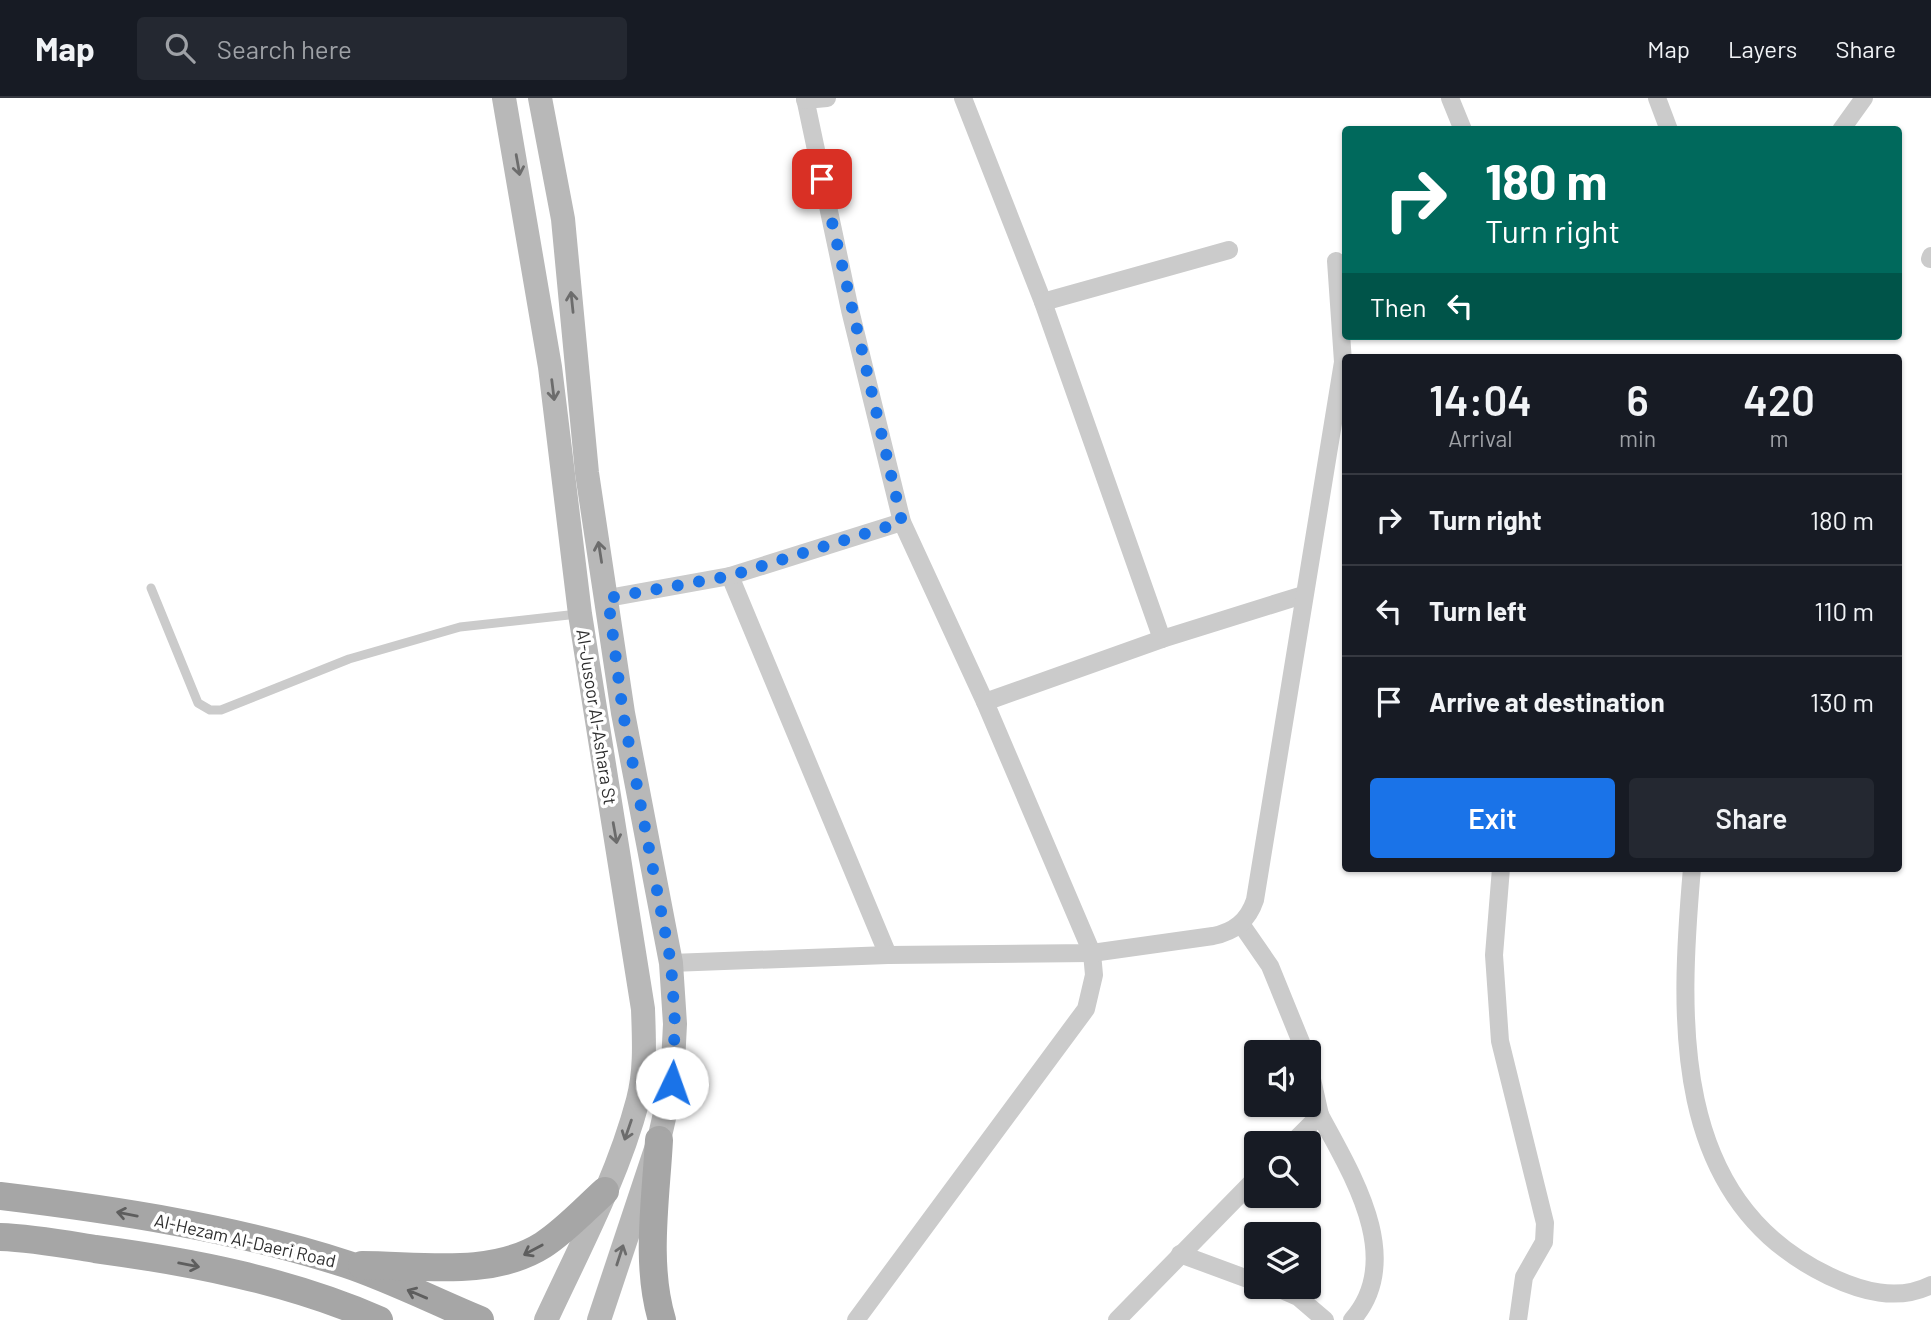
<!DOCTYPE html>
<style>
:root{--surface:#171b24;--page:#242831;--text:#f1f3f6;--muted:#9ea1a6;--line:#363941;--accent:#1a73e8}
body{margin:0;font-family:Barlow,sans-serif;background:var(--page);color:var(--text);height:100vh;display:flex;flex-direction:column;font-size:26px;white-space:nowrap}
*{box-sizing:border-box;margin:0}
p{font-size:23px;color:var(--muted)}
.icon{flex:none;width:38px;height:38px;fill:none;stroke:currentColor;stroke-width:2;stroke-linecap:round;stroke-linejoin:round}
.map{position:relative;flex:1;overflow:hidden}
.drawer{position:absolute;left:1342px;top:256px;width:560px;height:518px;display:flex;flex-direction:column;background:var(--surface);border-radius:7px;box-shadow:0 2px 5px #0004}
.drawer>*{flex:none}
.guide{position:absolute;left:1342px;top:28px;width:560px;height:214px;border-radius:7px;box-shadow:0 2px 5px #0004;background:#00695c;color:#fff;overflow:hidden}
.fabs{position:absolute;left:1244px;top:942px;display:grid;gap:14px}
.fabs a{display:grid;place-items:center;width:77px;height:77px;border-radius:7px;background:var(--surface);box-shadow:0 2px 5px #0004;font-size:35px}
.pin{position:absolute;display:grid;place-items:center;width:60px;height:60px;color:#fff;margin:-30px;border-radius:14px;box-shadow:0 4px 10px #0006}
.me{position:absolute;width:77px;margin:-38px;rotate:3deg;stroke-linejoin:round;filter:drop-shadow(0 0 5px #0008)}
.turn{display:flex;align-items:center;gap:24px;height:147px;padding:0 28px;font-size:32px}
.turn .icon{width:91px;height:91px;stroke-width:2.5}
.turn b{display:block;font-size:49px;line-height:60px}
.then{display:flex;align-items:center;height:66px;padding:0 28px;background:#0003;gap:14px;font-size:26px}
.eta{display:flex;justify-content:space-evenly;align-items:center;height:119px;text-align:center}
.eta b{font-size:42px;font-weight:600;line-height:49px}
.button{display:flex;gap:14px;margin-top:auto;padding:14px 28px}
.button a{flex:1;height:80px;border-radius:7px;background:var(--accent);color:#fff;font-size:28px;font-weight:600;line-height:80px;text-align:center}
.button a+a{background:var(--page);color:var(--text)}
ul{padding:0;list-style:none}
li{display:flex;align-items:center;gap:21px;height:91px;padding:0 28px;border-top:2px solid var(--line)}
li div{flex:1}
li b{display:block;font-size:26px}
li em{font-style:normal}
header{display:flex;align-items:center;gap:42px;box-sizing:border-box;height:98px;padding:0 35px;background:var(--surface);border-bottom:2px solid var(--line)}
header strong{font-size:33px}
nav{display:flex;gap:38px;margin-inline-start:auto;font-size:24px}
.search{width:490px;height:63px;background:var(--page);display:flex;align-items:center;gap:18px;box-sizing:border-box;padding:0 24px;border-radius:7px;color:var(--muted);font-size:26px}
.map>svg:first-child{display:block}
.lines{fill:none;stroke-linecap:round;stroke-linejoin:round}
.service{stroke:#cbcbcb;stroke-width:9}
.minor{stroke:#cbcbcb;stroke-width:18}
.secondary{stroke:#b8b8b8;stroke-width:24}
.primary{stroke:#a6a6a6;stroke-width:28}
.oneway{stroke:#6c6c6c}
.oneway2{stroke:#5e5e5e}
.route{stroke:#1a73e8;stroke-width:12;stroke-dasharray:0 21.6}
.labels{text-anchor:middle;stroke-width:7;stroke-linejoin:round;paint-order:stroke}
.street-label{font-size:18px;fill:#2e2e2e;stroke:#fff}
</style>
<header>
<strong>Map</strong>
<div class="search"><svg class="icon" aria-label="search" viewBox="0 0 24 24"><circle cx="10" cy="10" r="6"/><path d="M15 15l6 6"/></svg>Search here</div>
<nav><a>Map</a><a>Layers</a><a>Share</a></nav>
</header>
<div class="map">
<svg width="1931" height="1222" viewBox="0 0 1931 1222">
<rect width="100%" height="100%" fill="#fff"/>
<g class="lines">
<path class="service" d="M 151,490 L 198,605 L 210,612 L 221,612 L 349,561 L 460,529 L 578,516"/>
<g class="minor">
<path d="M 805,0 L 850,212 L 902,424 L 985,604 L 1092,855 L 1094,877 L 1086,911 L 856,1222"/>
<path d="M 963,0 L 1043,204 L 1162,541"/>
<path d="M 1450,0 L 1463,32"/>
<path d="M 1657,0 L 1669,32"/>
<path d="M 805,2 L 827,0"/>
<path d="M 1841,32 L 1864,0"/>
<path d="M 1930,161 L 1931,158"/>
<path d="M 1043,204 L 1229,152"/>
<path d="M 730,478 L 888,857"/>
<path d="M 608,500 L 730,478 L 902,424"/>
<path d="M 985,604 L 1162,541 L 1303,497"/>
<path d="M 1501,770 L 1494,857 L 1500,943 L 1545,1125 L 1544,1144 L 1524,1179 L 1518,1222"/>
<path d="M 1692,770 C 1679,920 1669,1102 1829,1178 C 1861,1193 1897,1204 1931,1187"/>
<path d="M 1241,826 L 1270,868 L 1305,954"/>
<path d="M 671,865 L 888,857 L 1092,855 L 1213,838 C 1234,834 1248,823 1255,802 L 1343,264 L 1336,163"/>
<path d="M 1320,1017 C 1351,1075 1406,1161 1352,1222"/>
<path d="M 1292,1045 L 1320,1017 L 1309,968"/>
<path d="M 1180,1156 L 1256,1184"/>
<path d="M 1273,1188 L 1298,1199 L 1325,1222"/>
<path d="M 1117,1222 L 1256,1080"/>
</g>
<g class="secondary">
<path d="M 504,0 L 550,269 L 580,516 L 643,911 C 644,941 646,972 638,1002 C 618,1078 579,1151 546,1222"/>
<path d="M 540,0 L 563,121 L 587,375 L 623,615 L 671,865 L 675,926 L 672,985 L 659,1042 L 599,1222"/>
</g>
<g class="primary">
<path d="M 659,1042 C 656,1100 645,1166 662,1222"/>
<path d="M 0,1098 C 116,1112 235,1130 346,1166 C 391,1181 436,1204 480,1222"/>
<path d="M 0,1139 C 32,1140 64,1146 95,1151 C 192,1164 290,1183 379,1222"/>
<path d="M 362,1167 C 420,1167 491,1180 543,1147 C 565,1133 585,1111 605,1093"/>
</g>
</g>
<defs><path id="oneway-shaft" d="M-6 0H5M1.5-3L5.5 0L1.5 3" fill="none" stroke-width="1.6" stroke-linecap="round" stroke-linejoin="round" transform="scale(1.75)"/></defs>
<g class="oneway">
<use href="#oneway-shaft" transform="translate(518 67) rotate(80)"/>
<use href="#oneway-shaft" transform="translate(572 204) rotate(-96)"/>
<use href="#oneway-shaft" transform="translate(553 292) rotate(83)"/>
<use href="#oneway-shaft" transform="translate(600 454) rotate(-99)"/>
<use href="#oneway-shaft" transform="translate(615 735) rotate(80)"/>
<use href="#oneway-shaft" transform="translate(628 1032) rotate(109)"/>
<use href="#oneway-shaft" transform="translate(620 1157) rotate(-72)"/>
</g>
<g class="oneway2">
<use href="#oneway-shaft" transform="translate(127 1116) rotate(-169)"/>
<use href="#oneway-shaft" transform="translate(533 1152) rotate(152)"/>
<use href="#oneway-shaft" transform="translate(189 1167) rotate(11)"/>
<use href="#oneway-shaft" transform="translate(417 1196) rotate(-157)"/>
</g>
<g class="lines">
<path class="route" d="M 672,985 L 675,926 L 671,865 L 623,615 L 608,500 L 730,478 L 902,424 L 822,81"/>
</g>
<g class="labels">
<g class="street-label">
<text transform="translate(596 619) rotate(81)" y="6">Al-Jusoor Al-Ashara St</text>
<text transform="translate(245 1143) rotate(13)" y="6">Al-Hezam Al-Daeri Road</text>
</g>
</g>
</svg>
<div class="fabs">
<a><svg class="icon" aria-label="sound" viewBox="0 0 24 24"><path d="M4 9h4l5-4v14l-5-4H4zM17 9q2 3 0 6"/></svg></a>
<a><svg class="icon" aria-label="search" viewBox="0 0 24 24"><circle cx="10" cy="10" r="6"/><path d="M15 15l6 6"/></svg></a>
<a><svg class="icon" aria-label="layers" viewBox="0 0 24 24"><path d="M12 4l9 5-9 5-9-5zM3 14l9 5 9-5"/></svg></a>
</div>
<div class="pin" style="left:822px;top:81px;background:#d93025"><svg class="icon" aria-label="arrive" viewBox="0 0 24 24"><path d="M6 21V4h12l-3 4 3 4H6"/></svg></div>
<svg class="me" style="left:672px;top:985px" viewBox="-20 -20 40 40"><circle r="19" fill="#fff"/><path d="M0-13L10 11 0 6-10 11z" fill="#1a73e8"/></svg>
<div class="guide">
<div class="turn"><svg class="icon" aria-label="right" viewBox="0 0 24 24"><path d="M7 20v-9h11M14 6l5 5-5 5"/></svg><div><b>180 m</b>Turn right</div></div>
<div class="then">Then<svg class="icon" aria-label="left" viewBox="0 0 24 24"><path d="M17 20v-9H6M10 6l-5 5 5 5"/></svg></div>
</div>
<section class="drawer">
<div class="eta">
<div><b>14:04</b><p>Arrival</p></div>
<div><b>6</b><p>min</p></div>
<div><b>420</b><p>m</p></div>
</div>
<ul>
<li><svg class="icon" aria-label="right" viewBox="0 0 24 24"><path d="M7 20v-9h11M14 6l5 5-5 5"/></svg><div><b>Turn right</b></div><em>180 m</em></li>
<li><svg class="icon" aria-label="left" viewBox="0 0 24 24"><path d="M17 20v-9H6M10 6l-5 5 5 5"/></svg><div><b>Turn left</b></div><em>110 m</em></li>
<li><svg class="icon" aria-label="arrive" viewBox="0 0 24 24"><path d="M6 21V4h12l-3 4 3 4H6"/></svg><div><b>Arrive at destination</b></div><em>130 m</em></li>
</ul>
<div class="button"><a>Exit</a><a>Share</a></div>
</section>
</div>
